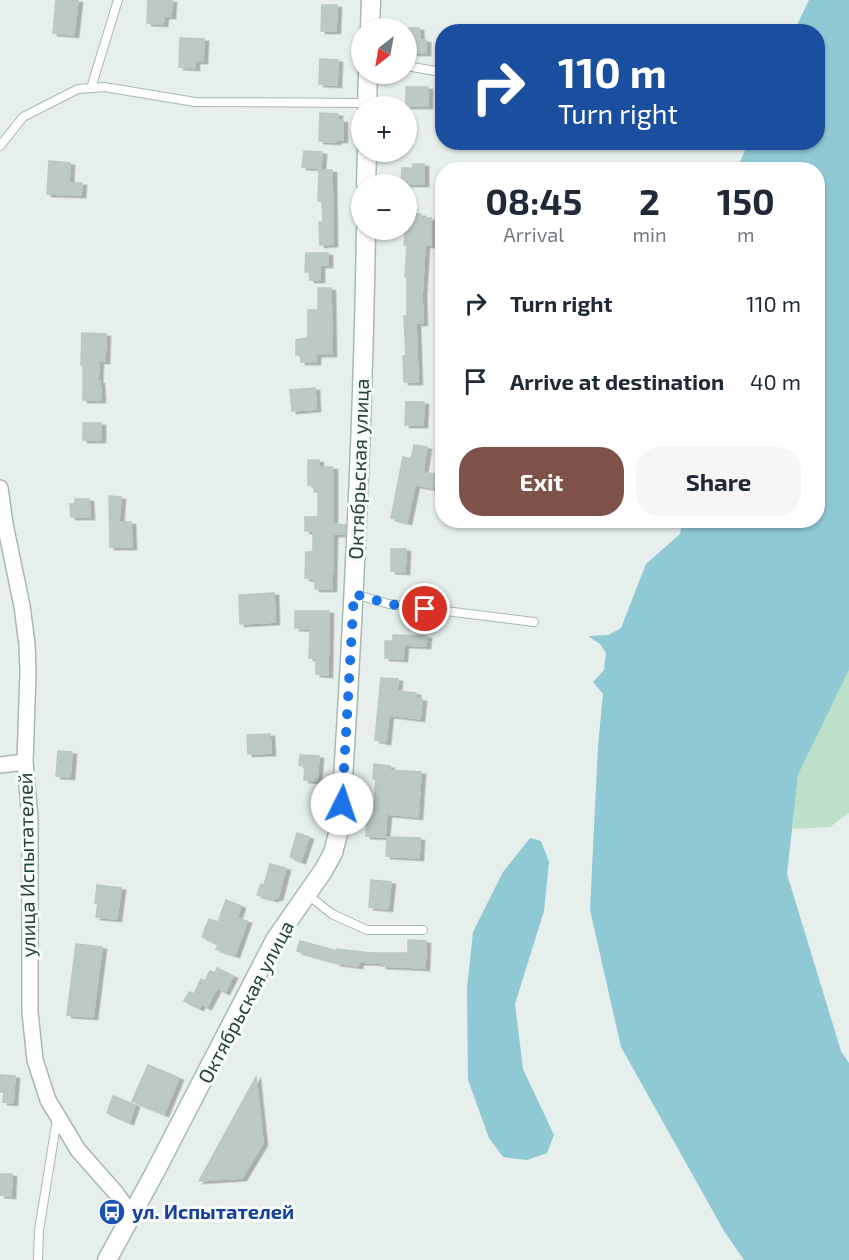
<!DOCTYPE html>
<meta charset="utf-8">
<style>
:root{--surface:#fff;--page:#f6f6f7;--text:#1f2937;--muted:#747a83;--accent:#7f5249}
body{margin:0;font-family:"Exo 2",sans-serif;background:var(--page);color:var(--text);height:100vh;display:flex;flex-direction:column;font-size:22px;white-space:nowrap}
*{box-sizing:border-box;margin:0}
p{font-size:20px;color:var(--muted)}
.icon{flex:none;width:33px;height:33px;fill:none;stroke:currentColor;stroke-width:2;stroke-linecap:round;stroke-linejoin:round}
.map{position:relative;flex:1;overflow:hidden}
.sheet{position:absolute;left:435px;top:162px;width:390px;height:366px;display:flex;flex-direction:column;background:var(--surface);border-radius:24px;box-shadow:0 2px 4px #0004}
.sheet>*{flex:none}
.hud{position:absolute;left:435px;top:24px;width:390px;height:126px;border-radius:24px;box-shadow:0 2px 4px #0004;background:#1a4fa0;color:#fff;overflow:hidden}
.needle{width:39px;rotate:211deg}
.tools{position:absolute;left:351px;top:18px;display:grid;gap:12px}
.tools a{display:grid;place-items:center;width:66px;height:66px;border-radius:50%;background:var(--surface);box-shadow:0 2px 4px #0004;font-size:30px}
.pin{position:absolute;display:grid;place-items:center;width:51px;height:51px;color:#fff;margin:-26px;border:3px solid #fff;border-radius:50%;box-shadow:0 2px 6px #0007}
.me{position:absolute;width:66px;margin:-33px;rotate:4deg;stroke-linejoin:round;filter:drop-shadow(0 0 4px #0008)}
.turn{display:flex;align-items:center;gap:21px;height:126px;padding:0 24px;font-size:27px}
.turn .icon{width:78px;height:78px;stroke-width:2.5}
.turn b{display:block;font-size:42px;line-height:51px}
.eta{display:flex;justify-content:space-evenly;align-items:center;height:102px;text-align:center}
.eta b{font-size:36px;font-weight:700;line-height:42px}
.primary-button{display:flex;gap:12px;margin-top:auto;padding:12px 24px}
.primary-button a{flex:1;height:69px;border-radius:24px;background:var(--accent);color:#fff;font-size:24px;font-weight:700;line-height:69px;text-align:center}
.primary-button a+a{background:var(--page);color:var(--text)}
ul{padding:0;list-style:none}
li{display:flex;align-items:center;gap:18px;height:78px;padding:0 24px}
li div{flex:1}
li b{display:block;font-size:22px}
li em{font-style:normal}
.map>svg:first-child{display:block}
.green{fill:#bfe0c8}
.water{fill:#8ec9d4}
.building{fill:#bbcac4;stroke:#b8c9c2;stroke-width:1.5;filter:url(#shadow)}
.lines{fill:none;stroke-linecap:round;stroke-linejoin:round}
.lane-casing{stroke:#a8b8b2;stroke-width:10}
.street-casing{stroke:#a8b8b2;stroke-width:18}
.secondary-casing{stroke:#a4bbb3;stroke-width:21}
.lane{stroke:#fff;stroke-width:8}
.street{stroke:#fff;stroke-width:15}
.secondary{stroke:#fff;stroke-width:18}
.route{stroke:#1a73e8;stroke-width:10;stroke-dasharray:0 18}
.labels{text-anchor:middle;stroke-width:6;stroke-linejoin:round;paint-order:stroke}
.street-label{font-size:20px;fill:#24423a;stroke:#f7fbf9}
.transit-label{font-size:20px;font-weight:bold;fill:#164399;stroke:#f7fbf9;text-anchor:start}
</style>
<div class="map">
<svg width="849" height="1260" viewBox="0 0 849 1260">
<defs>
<filter id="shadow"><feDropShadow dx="4.5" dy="2.5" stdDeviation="0" flood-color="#0004"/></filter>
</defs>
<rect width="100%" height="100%" fill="#e6efeb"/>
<path class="green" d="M 849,670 L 849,813 L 830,827 L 792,829 L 798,775 Z"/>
<g class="water">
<path d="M 809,0 L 849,0 L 849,670 L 798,775 L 787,874 L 841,1051 L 849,1063 L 849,1260 L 744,1260 L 724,1231 L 621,1047 L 590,910 L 598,746 L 603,694 L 593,682 L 604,670 L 606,653 L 600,644 L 588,636 L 608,635 L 621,628 L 646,564 L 680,534 L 682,521 L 818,520 L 818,170 L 737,169 L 748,143 L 818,142 L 818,32 L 794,31 Z"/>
<path d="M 530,838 L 541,841 L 549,862 L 544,911 L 515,1004 L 523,1069 L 554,1135 L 547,1153 L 527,1160 L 503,1157 L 489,1138 L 468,1080 L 467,988 L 473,932 L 503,872 Z"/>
</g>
<g class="building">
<path d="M 56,0 L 78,0 L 74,35 L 53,33 Z"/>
<path d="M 148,0 L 172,0 L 171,16 L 164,16 L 163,24 L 147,23 Z"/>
<path d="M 322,5 L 337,5 L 336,31 L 321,31 Z"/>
<path d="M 408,28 L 419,28 L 420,40 L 426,40 L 426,53 L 406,53 Z"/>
<path d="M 180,38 L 204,39 L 203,61 L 195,61 L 195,68 L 179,67 Z"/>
<path d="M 320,59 L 338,60 L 337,85 L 319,84 Z"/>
<rect x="406" y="87" width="22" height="19"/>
<path d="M 320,113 L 338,114 L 337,120 L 343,120 L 343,140 L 336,140 L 336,142 L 319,141 Z"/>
<path d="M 304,151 L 322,152 L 321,168 L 302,167 Z"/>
<path d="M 49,161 L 70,163 L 69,183 L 82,183 L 81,195 L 47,194 Z"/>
<path d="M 413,164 L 424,164 L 424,184 L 401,184 L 402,168 L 413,168 Z"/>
<path d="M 319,170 L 332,170 L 333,244 L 320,245 L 319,222 L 323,222 L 322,201 L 318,201 Z"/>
<path d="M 407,214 L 421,214 L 421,218 L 431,218 L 431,245 L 425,245 L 422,295 L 423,323 L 416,323 L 418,382 L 404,382 L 403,356 L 406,356 L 404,316 L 407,316 L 407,277 L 405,277 L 407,245 L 404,245 Z"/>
<path d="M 306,253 L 328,253 L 328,265 L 320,265 L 320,280 L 310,280 L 310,272 L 305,272 Z"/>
<path d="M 318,288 L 331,288 L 332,354 L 316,354 L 316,362 L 301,362 L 301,355 L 296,355 L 296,340 L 308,338 L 308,310 L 318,310 Z"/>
<path d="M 82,333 L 106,334 L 105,361 L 99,361 L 98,381 L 100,381 L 101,400 L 83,400 L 83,365 L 81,365 Z"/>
<path d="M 315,388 L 316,409 L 292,411 L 290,390 Z"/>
<path d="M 406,402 L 424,402 L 423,425 L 405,425 Z"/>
<rect x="83" y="423" width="18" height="17"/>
<path d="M 414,445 L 427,447 L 423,472 L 435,474 L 433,488 L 415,485 L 407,522 L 391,518 L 403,457 L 411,459 Z"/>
<path d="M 308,460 L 319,460 L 319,467 L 333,467 L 333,524 L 346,525 L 345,534 L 333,534 L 332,589 L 315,589 L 315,579 L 305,578 L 306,552 L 313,552 L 313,531 L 305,531 L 305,517 L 318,517 L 318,492 L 314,492 L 314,485 L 308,485 Z"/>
<path d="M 109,496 L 121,497 L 119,522 L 131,522 L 132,547 L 110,547 Z"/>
<path d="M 75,499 L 89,499 L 90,517 L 71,517 L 70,504 L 75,504 Z"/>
<path d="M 391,549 L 406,549 L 405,572 L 391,571 Z"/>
<path d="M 274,593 L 275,622 L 240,624 L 239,595 Z"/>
<path d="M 295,611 L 329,611 L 328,675 L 316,674 L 316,658 L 309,658 L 310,629 L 295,628 Z"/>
<path d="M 393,635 L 427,636 L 426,646 L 404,645 L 403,659 L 385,658 L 385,641 L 393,641 Z"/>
<path d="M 381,678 L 398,679 L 397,691 L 416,693 L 416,698 L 422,699 L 420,719 L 389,715 L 386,742 L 375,740 Z"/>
<path d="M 270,734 L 271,753 L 248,754 L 247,735 Z"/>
<path d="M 58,751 L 72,752 L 70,777 L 56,776 Z"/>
<path d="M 300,755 L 319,756 L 317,781 L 304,780 L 305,766 L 299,765 Z"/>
<path d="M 374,764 L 390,766 L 390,770 L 421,772 L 418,817 L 387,814 L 385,837 L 366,836 L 367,815 L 373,816 L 376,779 L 373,779 Z"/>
<path d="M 297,833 L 309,837 L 301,861 L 290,857 Z"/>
<path d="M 387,837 L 420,838 L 419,858 L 386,856 Z"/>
<path d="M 270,864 L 286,868 L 278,898 L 274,897 L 274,899 L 257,895 L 261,884 L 264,885 Z"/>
<path d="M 371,880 L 391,882 L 388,909 L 369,907 Z"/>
<path d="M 97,885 L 121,888 L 117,919 L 96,917 L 98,904 L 95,903 Z"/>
<path d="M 226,900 L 241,906 L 237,918 L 247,921 L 235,955 L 216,949 L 218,944 L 202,937 L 209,919 L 218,922 Z"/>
<path d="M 408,940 L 426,941 L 425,968 L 382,966 L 382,963 L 359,962 L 358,966 L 336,963 L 336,962 L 297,951 L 300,941 L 337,951 L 337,949 L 371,953 L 408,953 Z"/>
<path d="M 76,944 L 102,947 L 93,1017 L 67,1015 Z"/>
<path d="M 217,968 L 233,976 L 225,992 L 217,988 L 207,1007 L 201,1004 L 199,1008 L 184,1001 L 189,992 L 194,994 L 201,979 L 205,981 L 210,971 L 215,973 Z"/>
<path d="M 148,1065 L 179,1078 L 164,1114 L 132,1101 Z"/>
<path d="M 0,1075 L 15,1076 L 13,1103 L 3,1102 L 4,1092 L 0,1092 Z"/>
<path d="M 256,1077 L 263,1143 L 242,1178 L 199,1181 Z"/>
<path d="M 113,1096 L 135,1105 L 129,1122 L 107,1113 Z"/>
<path d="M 0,1174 L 12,1174 L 11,1196 L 0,1195 Z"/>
</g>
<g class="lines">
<defs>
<g id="lane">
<path d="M 406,66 L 442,72"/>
<path d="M 91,88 L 118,0"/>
<path d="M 0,146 L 23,117 L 78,89 L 104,87 L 195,102 L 366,103"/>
<path d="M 354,594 L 389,604 L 534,622"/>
<path d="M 307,894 L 332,914 L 367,930 L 423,930"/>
<path d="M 38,1260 L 39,1230 L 57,1119"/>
</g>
<g id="street">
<path d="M 0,488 L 5,524 L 22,606 L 27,644 L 28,672 L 25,762 L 30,819 L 30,1012 L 35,1060 L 48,1100 L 78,1150 L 116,1193 L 131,1214"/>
<path d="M 0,765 L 25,762"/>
</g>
<g id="secondary">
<path d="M 370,28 L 371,0"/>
<path d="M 367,106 L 368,74"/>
<path d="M 366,184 L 367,152"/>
<path d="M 107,1260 L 154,1174 L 275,940 L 323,871 L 333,853 L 340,826 C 353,627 363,429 366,230"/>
</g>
</defs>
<use href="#lane" class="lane-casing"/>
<use href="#street" class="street-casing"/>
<use href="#secondary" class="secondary-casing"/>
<use href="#lane" class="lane"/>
<use href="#street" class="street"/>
<use href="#secondary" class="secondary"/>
</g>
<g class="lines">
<path class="route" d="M 342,804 L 354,594 L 389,604 L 425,609"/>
</g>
<defs>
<symbol id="bus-disc" viewBox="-11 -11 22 22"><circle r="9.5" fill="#1a4fb4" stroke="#f7fbf9"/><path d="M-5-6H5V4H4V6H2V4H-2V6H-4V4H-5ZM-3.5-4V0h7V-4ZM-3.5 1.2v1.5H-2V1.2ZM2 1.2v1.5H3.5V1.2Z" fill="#fff"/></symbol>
</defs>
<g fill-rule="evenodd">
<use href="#bus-disc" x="97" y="1197" width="30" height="30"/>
</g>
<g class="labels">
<g class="street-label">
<text transform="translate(359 469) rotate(-88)" y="7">Октябрьская улица</text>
<text transform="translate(27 865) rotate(-91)" y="7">улица Испытателей</text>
<text transform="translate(246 1002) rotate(-62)" y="7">Октябрьская улица</text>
</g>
<g class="transit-label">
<text x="132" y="1219">ул. Испытателей</text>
</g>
</g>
</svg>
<div class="tools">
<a><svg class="needle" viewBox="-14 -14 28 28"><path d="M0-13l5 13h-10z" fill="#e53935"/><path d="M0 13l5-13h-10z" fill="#747a83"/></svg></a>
<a>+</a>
<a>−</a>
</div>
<div class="pin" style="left:425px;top:609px;background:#d93025"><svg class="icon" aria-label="arrive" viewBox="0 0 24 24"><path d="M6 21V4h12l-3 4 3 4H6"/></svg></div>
<svg class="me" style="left:342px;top:804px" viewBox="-20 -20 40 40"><circle r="19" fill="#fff"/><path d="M0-13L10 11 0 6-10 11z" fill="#1a73e8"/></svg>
<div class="hud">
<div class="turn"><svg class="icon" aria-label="right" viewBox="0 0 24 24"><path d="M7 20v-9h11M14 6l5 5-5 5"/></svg><div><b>110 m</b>Turn right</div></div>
</div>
<section class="sheet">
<div class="eta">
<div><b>08:45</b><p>Arrival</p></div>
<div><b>2</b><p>min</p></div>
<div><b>150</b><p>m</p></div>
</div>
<ul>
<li><svg class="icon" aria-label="right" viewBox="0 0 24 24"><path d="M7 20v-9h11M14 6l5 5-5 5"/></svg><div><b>Turn right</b></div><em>110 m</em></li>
<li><svg class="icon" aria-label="arrive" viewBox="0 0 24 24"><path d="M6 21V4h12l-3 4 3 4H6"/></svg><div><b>Arrive at destination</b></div><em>40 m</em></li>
</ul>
<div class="primary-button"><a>Exit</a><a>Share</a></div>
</section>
</div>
